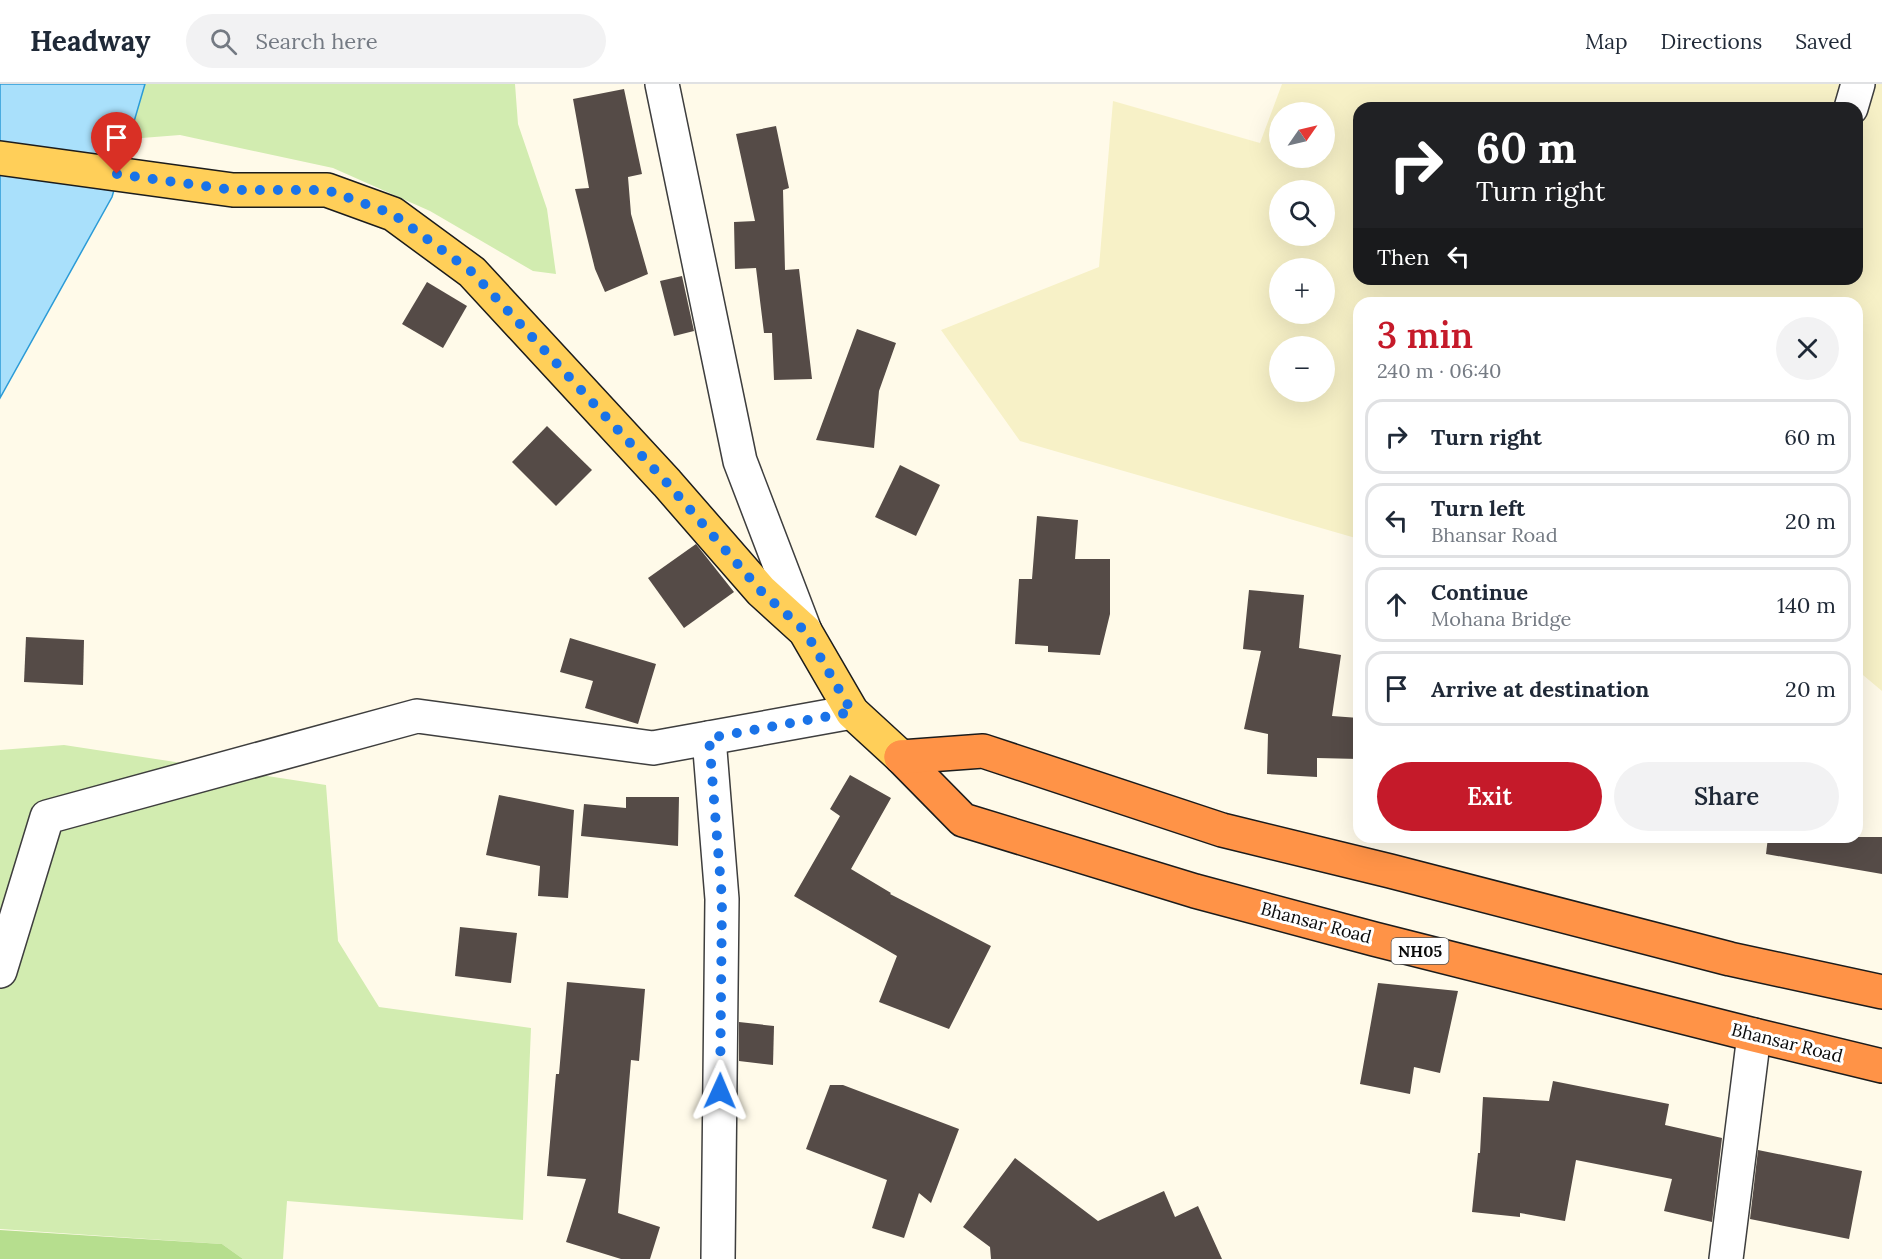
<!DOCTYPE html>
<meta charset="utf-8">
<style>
:root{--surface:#fff;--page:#f2f2f3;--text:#1f2937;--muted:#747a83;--line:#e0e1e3;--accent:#c51a2a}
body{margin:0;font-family:Lora,serif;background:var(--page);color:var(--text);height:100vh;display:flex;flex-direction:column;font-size:22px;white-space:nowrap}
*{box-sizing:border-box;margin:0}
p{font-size:20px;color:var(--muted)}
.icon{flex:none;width:33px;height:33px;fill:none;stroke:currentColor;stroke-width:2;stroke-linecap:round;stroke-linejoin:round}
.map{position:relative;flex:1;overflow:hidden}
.panel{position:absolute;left:1353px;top:213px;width:510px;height:546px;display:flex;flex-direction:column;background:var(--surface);border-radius:18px;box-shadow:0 6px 24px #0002}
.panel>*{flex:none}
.hud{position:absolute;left:1353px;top:18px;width:510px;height:183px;border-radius:18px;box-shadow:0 6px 24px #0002;background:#202124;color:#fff;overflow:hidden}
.needle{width:39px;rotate:56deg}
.tools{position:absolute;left:1269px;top:18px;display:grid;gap:12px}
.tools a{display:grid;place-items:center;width:66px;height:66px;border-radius:50%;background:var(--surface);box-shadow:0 6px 24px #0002;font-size:30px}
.pin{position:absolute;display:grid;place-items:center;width:51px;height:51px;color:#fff;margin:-62px -26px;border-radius:50% 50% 50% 0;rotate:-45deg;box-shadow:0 0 6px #0007}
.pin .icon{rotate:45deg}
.me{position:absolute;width:66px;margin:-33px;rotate:1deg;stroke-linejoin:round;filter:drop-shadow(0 0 4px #0008)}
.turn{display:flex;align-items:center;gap:21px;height:126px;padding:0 24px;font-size:27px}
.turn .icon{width:78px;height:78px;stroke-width:2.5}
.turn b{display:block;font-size:42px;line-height:51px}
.then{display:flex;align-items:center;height:57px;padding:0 24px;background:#0003;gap:12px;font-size:22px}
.round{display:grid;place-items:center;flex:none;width:63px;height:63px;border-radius:32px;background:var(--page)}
.head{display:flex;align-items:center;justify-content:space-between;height:102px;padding:0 24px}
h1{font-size:36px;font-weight:600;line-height:45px;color:var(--accent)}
.primary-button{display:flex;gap:12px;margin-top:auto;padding:12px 24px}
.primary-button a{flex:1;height:69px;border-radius:36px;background:var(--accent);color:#fff;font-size:24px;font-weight:600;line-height:69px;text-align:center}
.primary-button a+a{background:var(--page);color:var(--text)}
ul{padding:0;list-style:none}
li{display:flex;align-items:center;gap:18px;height:75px;margin:0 12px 9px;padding:0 12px;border:3px solid var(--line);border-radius:18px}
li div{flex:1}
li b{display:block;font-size:22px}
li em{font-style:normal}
header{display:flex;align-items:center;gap:36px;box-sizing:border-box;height:84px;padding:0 30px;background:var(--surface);border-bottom:2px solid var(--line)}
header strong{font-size:28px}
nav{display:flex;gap:33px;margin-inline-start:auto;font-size:21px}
.search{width:420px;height:54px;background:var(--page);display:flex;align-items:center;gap:15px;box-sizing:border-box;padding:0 21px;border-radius:33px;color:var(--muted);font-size:22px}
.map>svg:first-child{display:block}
.farmland{fill:#f7f1c7;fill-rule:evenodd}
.green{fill:#d2ecb0}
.forest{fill:#b6de8e}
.water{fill:#a9e0fb;stroke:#2b9bd7;stroke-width:1.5}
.building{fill:#554b47}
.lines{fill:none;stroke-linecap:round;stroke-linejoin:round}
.street-casing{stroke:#3e3e3e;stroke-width:36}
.primary-casing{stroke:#1c1c1c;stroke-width:36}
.highway-casing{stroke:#1c1c1c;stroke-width:36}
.street{stroke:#fff;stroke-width:33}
.primary{stroke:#ffcf59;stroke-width:33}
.highway{stroke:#ff9347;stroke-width:33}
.route{stroke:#1a73e8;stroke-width:10;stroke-dasharray:0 18}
.labels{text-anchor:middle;stroke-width:6;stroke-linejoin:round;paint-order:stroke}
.shield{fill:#fff;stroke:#545454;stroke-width:1.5}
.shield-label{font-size:16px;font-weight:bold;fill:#0b0b0b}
.street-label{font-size:18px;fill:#0b0b0b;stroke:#fff}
</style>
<header>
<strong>Headway</strong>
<div class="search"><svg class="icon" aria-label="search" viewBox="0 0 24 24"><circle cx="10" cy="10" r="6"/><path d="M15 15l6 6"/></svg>Search here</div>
<nav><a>Map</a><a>Directions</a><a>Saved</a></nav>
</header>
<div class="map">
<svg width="1882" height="1175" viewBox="0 0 1882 1175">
<rect width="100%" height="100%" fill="#fffae9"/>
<path class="farmland" d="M 1282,0 L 1882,0 L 1882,607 L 1857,586 L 1857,219 L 1359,219 L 1359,455 L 1020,357 L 941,246 L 1099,183 L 1113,17 L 1260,59 ZM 1359,24 L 1857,24 L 1857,195 L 1359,195 ZM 1280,28 L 1324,28 L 1324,74 L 1280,74 ZM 1280,106 L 1324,106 L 1324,152 L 1280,152 ZM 1280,184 L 1324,184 L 1324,230 L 1280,230 ZM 1280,262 L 1324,262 L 1324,308 L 1280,308 Z"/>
<g class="green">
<path d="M 145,0 L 515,0 L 518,40 L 547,125 L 556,190 L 533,187 L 430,127 L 333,84 L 180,51 L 129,55 Z"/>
<path d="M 64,661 L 326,701 L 338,857 L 379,923 L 531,944 L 523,1136 L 287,1117 L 283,1175 L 243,1175 L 222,1160 L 0,1145 L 0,666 Z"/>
</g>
<path class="forest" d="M 0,1146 L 222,1160 L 243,1175 L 0,1175 Z"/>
<path class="water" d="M 0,0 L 145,0 L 112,113 L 0,314 Z"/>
<g class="building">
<path d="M 624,5 L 642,90 L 628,93 L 631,130 L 648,190 L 605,208 L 595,185 L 575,105 L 589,104 L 573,15 Z"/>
<path d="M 776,42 L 789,104 L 783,106 L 785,186 L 799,185 L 812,295 L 774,296 L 772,249 L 764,249 L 756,184 L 735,185 L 734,138 L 755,137 L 736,50 Z"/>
<path d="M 682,192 L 694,247 L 674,252 L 660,197 Z"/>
<path d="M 427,198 L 467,222 L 443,264 L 402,240 Z"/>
<path d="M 857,245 L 896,259 L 879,307 L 874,364 L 816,356 Z"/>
<path d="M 547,342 L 592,386 L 556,422 L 512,378 Z"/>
<path d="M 900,381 L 940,401 L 916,452 L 875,433 Z"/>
<path d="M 1037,432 L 1078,436 L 1075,475 L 1110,475 L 1110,530 L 1100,571 L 1048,568 L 1048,562 L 1015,560 L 1019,495 L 1032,495 Z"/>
<path d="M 696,460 L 734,508 L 684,544 L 648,494 Z"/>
<path d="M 1249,506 L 1304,511 L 1299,564 L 1341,571 L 1332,632 L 1359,634 L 1359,675 L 1317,674 L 1317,693 L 1267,690 L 1268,650 L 1244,645 L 1261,567 L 1243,565 Z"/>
<path d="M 26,553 L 84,556 L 83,601 L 24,598 Z"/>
<path d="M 570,554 L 656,580 L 638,640 L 585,624 L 593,597 L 560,588 Z"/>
<path d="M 850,691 L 891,714 L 851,785 L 891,809 L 890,810 L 991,862 L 949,945 L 879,918 L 897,872 L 794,812 L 840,732 L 830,725 Z"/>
<path d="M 499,711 L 574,726 L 568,814 L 538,812 L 540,782 L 486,771 Z"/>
<path d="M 626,713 L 679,713 L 678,762 L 581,752 L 584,720 L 626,724 Z"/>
<path d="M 1768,753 L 1882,753 L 1882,790 L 1766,770 Z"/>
<path d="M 460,843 L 517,849 L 511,899 L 455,892 Z"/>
<path d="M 567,898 L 645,905 L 639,977 L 631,976 L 618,1129 L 660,1143 L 650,1175 L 621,1175 L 566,1158 L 586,1095 L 547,1092 L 556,990 L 559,990 Z"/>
<path d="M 1378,899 L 1458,907 L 1440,989 L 1414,983 L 1410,1010 L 1360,1000 Z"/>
<path d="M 739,938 L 774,942 L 773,981 L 739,977 Z"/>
<path d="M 1553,997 L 1669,1020 L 1665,1041 L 1722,1054 L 1712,1138 L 1664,1127 L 1672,1095 L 1576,1076 L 1565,1137 L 1520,1129 L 1520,1133 L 1472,1128 L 1478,1069 L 1480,1069 L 1483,1013 L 1549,1017 Z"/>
<path d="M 830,1001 L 843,1001 L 959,1045 L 931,1119 L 919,1109 L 904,1154 L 872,1144 L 887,1096 L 806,1065 Z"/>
<path d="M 1758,1066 L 1862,1087 L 1849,1155 L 1750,1135 Z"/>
<path d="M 1015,1074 L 1098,1137 L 1164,1107 L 1175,1133 L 1198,1122 L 1222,1175 L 991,1175 L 990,1163 L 963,1143 Z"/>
</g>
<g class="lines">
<defs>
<g id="street">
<path d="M 662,0 L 740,377 L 805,547"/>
<path d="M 1851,24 L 1858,0"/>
<path d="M 709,654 L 722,815 L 718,1175"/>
<path d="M 0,887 L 47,733 L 417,632 L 653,664 L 852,628"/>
<path d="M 1726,1175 L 1754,951"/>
</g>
<path id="primary" d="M 0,74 L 233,106 L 327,106 L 393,130 L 472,188 L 667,399 L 761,507 L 805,547 L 852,628 L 901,673"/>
<g id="highway">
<path d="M 901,673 L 963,736 L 1195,807 L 1374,855 L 1754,951 L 1882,982"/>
<path d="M 901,673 L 983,667 L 1222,746 L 1390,787 L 1730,875 L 1882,908"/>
</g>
</defs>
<use href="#street" class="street-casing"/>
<use href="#primary" class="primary-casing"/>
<use href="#highway" class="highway-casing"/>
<use href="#street" class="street"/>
<use href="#primary" class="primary"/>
<use href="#highway" class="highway"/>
</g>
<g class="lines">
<path class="route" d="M 117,90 L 233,106 L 327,106 L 393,130 L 472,188 L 667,399 L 761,507 L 805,547 L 852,628 L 709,654 L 722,815 L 720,1007"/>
</g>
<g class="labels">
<rect class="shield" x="1391.5" y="854" width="57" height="26" rx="4.5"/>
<g class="shield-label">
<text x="1420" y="873">NH05</text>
</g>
<g class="street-label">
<text transform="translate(1316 839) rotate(15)" y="6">Bhansar Road</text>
<text transform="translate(1787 959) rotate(14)" y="6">Bhansar Road</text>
</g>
</g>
</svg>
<div class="tools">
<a><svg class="needle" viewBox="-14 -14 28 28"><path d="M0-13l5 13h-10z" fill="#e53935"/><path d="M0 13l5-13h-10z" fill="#747a83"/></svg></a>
<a><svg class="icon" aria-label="search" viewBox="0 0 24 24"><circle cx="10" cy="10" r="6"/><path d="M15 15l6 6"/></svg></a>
<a>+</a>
<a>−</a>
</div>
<div class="pin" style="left:117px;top:90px;background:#d93025"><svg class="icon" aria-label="arrive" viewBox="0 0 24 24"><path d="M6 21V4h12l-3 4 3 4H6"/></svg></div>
<svg class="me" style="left:720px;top:1007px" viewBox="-20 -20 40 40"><path d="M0-17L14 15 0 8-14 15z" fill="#1a73e8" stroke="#fff" stroke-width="4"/></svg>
<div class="hud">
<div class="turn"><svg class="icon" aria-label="right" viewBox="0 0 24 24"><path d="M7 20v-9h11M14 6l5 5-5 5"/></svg><div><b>60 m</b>Turn right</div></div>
<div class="then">Then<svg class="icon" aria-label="left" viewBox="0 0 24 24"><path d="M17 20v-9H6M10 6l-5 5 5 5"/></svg></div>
</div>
<section class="panel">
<div class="head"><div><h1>3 min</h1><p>240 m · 06:40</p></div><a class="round"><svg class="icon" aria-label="close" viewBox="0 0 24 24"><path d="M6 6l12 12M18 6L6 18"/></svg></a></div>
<ul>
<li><svg class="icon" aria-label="right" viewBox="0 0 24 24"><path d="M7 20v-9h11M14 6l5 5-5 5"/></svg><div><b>Turn right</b></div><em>60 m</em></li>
<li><svg class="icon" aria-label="left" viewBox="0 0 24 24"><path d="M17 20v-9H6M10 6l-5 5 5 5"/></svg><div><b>Turn left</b><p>Bhansar Road</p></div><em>20 m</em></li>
<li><svg class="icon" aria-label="ahead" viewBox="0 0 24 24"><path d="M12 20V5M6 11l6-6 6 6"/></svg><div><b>Continue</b><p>Mohana Bridge</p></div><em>140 m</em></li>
<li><svg class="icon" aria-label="arrive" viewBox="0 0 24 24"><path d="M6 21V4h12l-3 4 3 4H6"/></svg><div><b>Arrive at destination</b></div><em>20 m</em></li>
</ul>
<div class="primary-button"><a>Exit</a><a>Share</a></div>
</section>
</div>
